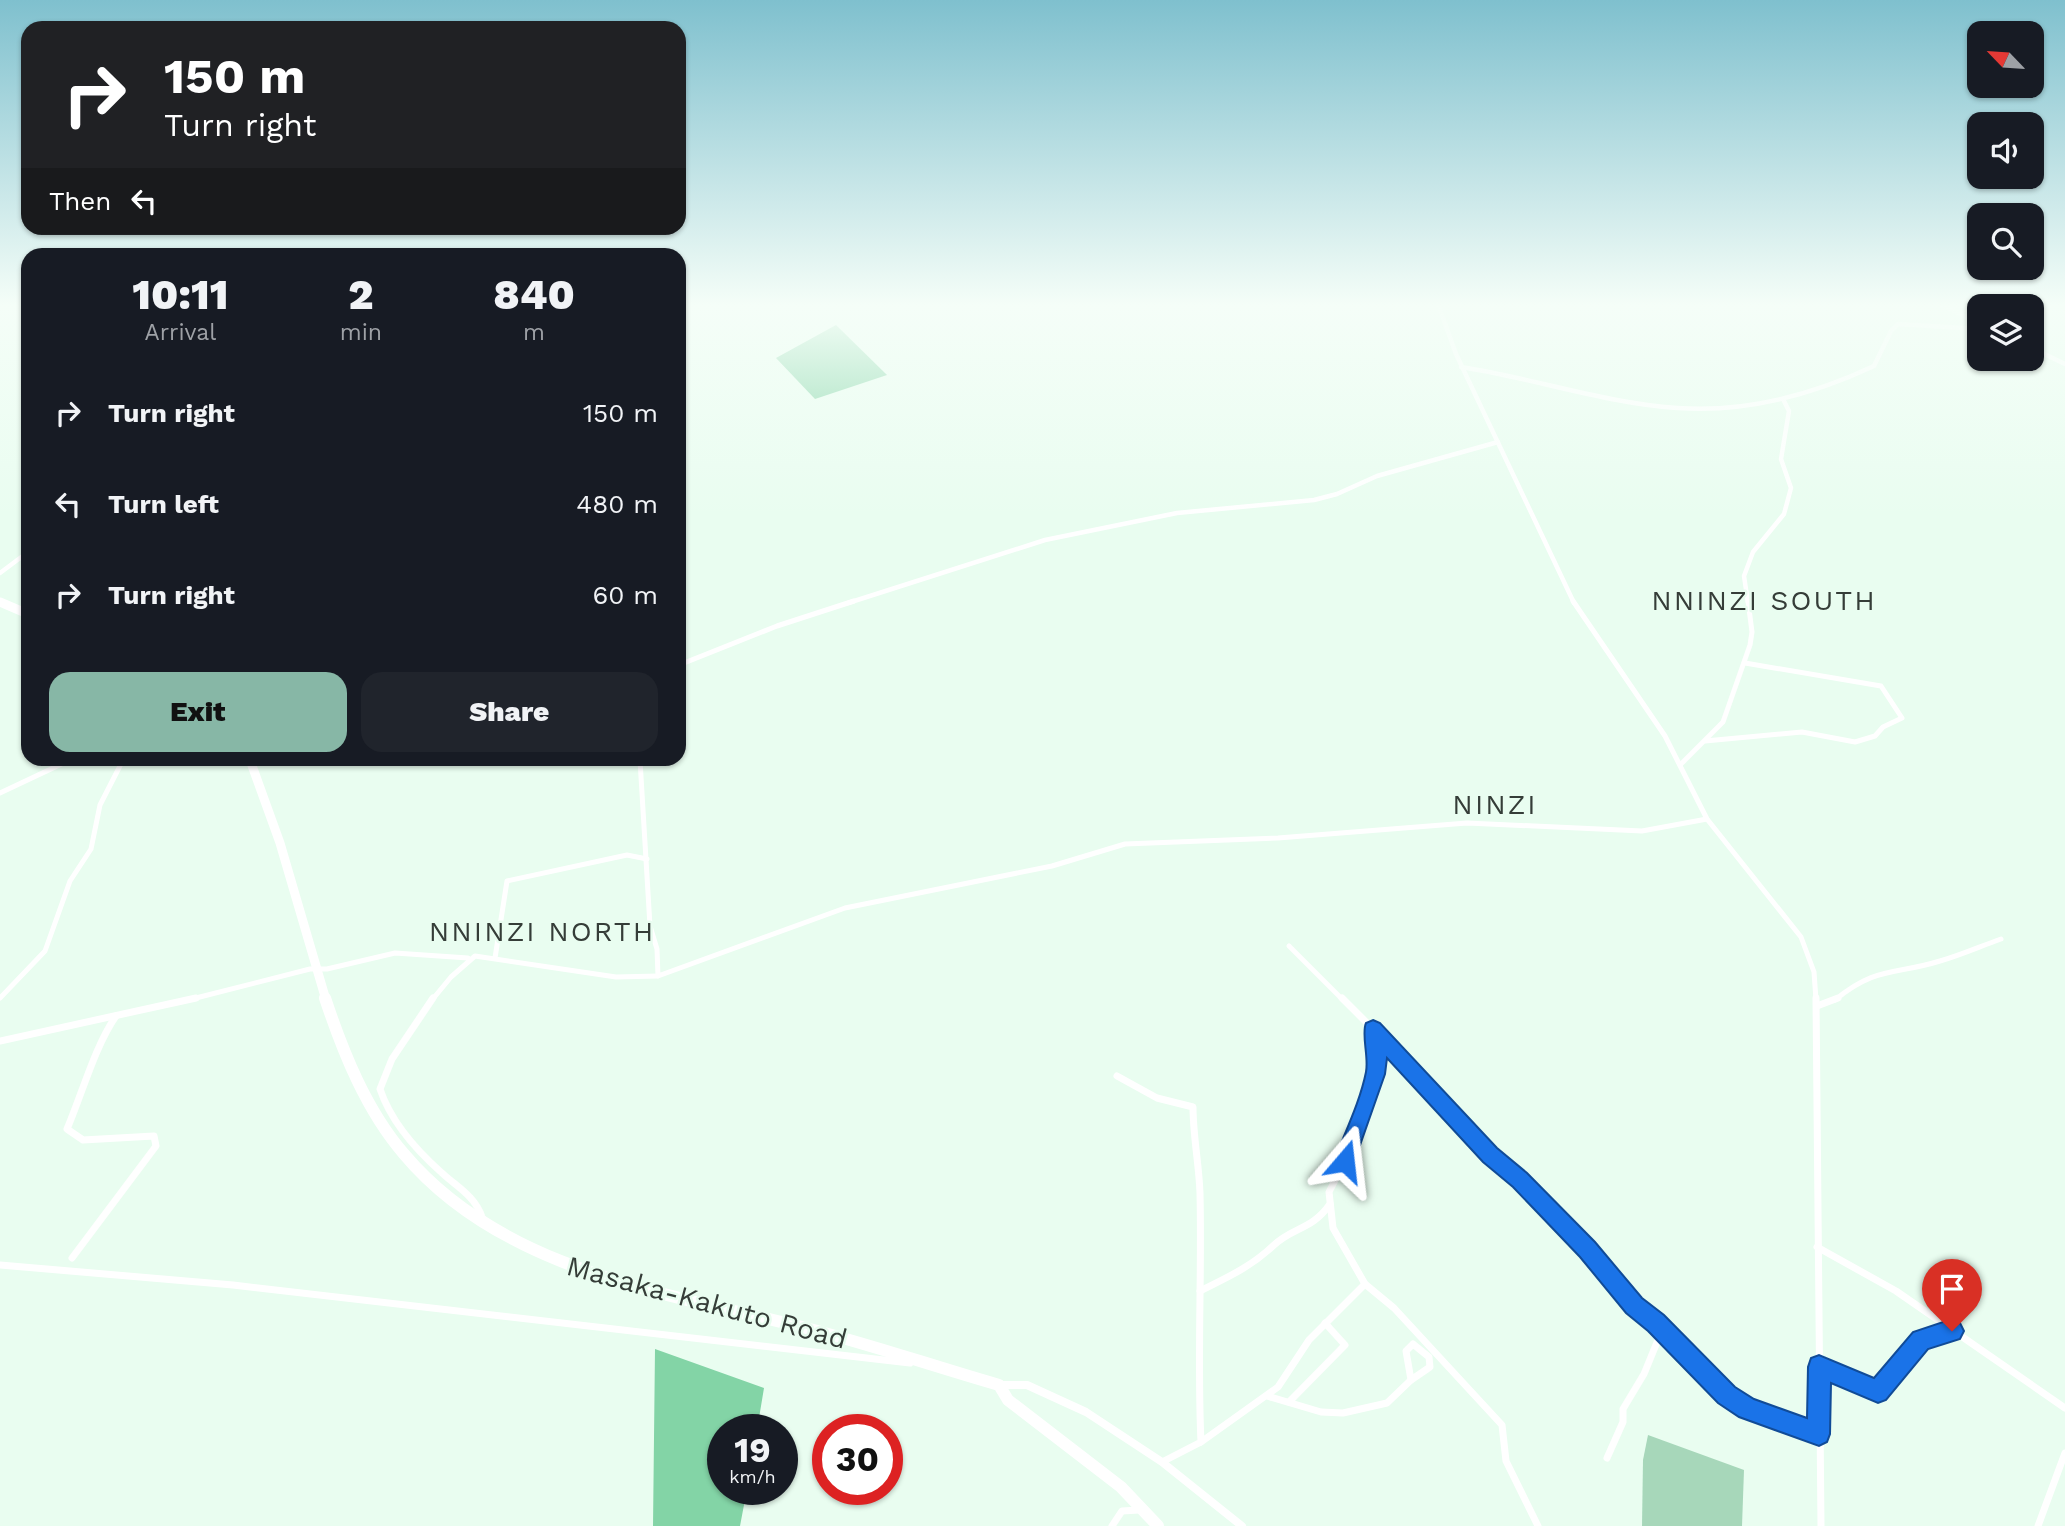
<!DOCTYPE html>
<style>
:root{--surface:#171b24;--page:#20242c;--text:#f1f3f6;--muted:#9ea1a6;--accent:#87b7a6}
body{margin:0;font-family:"Work Sans",sans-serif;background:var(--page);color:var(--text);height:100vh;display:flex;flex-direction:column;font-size:26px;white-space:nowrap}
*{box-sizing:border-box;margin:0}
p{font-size:23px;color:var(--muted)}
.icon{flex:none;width:38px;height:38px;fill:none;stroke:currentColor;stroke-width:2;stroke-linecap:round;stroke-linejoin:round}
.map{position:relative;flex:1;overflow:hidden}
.sheet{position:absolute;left:21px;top:248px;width:665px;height:518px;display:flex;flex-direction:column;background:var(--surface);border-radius:21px;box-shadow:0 2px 5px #0004}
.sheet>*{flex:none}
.guide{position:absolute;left:21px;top:21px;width:665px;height:214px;border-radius:21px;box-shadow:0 2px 5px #0004;background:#202124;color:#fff;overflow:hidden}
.needle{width:46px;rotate:295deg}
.controls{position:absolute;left:1967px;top:21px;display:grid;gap:14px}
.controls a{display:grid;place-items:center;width:77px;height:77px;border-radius:14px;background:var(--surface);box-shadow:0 2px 5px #0004;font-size:35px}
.speed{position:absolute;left:707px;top:1414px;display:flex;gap:14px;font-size:35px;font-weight:700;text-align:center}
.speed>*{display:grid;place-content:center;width:91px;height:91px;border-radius:50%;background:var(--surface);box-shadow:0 2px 5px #0004;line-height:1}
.speed small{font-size:18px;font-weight:400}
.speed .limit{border:10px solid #d22;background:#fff;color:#111}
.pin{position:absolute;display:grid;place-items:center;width:60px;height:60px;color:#fff;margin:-72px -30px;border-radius:50% 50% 50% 0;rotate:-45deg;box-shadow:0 0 7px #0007}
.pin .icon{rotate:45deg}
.me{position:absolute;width:77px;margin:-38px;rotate:17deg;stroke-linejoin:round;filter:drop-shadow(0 0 5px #0008)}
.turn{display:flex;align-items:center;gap:24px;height:147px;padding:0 28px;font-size:32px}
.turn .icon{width:91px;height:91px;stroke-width:2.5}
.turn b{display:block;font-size:49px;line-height:60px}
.then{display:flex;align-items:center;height:66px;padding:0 28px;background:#0003;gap:14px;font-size:26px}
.eta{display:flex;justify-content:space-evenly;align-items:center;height:119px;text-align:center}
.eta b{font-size:42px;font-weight:800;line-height:49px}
.button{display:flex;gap:14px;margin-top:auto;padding:14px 28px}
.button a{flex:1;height:80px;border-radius:21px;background:var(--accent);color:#111;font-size:28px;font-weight:800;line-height:80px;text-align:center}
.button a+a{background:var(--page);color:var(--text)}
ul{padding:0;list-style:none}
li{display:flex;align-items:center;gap:21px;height:91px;padding:0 28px}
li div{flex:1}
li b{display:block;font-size:26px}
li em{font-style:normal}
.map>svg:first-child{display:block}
.green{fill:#a7d7ba}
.forest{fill:#83d4a6}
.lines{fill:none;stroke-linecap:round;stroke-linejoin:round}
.minor-far2{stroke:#fff;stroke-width:4.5}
.minor-far1{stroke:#fff;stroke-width:5}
.minor{stroke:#fff;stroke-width:7}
.tertiary{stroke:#fff;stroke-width:8}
.trunk-far2{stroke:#fff;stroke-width:7}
.trunk-far1{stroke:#fff;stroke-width:9}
.trunk{stroke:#fff;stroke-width:12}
.route{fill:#1a73e8;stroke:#114b97;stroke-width:2}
.labels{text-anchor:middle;stroke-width:5;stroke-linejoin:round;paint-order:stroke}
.quarter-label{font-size:28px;letter-spacing:2px;fill:#353d38;stroke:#e9fdf0}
.near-street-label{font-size:28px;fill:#353d38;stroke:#e9fdf0}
</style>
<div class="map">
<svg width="2065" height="1526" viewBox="0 0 2065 1526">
<rect width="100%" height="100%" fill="#e9fdf0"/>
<path class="green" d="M 1648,1435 L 1744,1470 L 1742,1526 L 1642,1526 L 1643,1460 Z"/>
<g class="forest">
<path d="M 836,325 L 887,375 L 815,399 L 776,358 Z"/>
<path d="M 655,1349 L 764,1388 L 757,1430 L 723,1430 L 723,1489 L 747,1489 L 740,1526 L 653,1526 Z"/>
</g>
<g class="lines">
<g class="minor-far2">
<path d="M 1438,304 L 1456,354 L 1574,603"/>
<path d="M 1940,304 L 1979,323"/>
<path d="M 2032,348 L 2065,364"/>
<path d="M 1461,367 C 1533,378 1604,403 1677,408 C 1746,413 1812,395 1874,366 L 1891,331 L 1898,324 L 1979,329"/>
<path d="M 0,573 L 28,552"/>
<path d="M 848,603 L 1045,540 L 1177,513 L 1314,500 L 1337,494 L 1377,476 L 1498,442"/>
<path d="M 1748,603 L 1744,576 L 1753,552 L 1784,514 L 1791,488 L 1781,459 L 1789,411 L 1783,399"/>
</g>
<g class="minor-far1">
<path d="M 1573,601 L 1665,736 L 1707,819 L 1801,937 L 1814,972 L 1816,1000"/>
<path d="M 679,665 L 777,626 L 854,601"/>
<path d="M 1705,741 L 1802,732 L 1855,742 L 1875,736 L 1883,727 L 1902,718 L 1881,686 L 1745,663"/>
<path d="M 640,760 L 650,926 L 657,949 L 658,976 L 845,908 L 1052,866 L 1125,844 L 1278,838 L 1467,823 L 1642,831 L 1707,819"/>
<path d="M 1681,764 L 1723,722 L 1750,645 L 1752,632 L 1748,601"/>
<path d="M 0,793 L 70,760"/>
<path d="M 1289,946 L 1343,1000"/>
<path d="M 495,958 L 507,881 L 627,855 L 647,859"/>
<path d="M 0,998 L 45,951 L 70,881 L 91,849 L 100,805 L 123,760"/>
<path d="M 188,1000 L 310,969 L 327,969 L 395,953 L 468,958"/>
<path d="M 432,1000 L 451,977 L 475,956 L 616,977 L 658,976"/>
<path d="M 1835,1000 C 1876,966 1895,975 1940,961 C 1961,955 1981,946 2001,939"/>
</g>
<g class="minor">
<path d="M 433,998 L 392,1059 L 380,1089 C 391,1122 416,1150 442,1173 C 457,1187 475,1196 482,1217"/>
<path d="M 1342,998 L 1401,1057 L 1490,1155 L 1520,1180 L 1587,1249 L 1634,1305 L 1656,1323 L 1726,1395 L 1748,1408 L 1819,1434"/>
<path d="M 1816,998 L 1821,1526"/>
<path d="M 1817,1006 L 1838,998"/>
<path d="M 1373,1029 L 1378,1051 L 1375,1074 L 1345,1161 L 1329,1192 L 1333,1228 L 1365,1284 L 1394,1308 L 1502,1425 L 1506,1461 L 1538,1526"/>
<path d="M 0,1041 L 196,998"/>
<path d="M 1117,1076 L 1157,1098 L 1193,1107 C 1193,1136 1199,1164 1200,1193 C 1202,1276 1197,1359 1201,1442 L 1162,1462"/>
<path d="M 1817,1247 L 1896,1291 L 2065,1408"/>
<path d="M 72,1258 L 156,1146 L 154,1136 L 83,1140 L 67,1129 C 82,1094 95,1046 116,1016"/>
<path d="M 0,1265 L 233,1285 L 910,1363"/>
<path d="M 1200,1291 C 1228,1277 1251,1267 1274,1245 C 1293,1227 1312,1230 1330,1204"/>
<path d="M 1413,1344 L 1429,1357 L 1430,1367 L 1411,1380 L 1406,1351 Z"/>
<path d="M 1819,1367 L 1878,1392 L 1921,1340 L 1952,1331"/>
<path d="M 1267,1396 L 1321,1412 L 1343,1413 L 1387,1403 L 1411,1380"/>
<path d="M 1289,1402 L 1345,1345 L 1325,1323"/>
<path d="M 1201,1442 L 1278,1387 L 1309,1340 L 1365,1284"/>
<path d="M 1607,1458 L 1623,1422 L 1623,1409 L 1644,1374 L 1662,1330"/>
<path d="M 1112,1526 L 1122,1511 L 1139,1510"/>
<path d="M 2038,1526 L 2065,1453"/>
</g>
<path class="tertiary" d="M 999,1385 L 1027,1385 L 1086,1412 L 1162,1462 L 1242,1526"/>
<path class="trunk-far2" d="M 0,602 L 3,603"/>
<g class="trunk-far1">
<path d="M 0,602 L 28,614"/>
<path d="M 250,760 L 280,843 L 326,1000"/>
</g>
<path class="trunk" d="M 325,998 C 343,1052 366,1110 404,1154 C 498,1266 655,1292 790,1324 C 861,1341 929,1365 999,1385 L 1008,1400 L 1121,1487 L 1158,1526"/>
</g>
<linearGradient id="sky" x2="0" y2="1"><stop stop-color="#7fc0ce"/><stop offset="0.59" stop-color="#f5fef8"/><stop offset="1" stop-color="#f5fef8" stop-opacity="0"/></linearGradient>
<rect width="2065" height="517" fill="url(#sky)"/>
<path class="route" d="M 1373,1020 L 1380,1023 L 1497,1148 L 1527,1173 L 1595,1242 L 1642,1298 L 1664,1315 L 1735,1387 L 1754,1399 L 1807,1418 L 1808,1367 L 1811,1358 L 1819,1355 L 1874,1378 L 1913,1332 L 1952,1319 L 1960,1323 L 1964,1331 L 1960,1339 L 1928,1349 L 1886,1400 L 1878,1403 L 1831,1383 L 1830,1434 L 1827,1442 L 1819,1446 L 1739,1417 L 1718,1403 L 1648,1331 L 1626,1313 L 1580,1257 L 1513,1187 L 1483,1162 L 1387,1058 L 1385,1074 L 1352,1168 L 1345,1171 L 1337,1168 L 1334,1161 C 1345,1132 1360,1102 1366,1072 C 1369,1057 1361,1034 1366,1023 Z"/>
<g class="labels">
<g class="quarter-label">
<text x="1764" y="610">NNINZI SOUTH</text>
<text x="1495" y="814">NINZI</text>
<text x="542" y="941">NNINZI NORTH</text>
</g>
<g class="near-street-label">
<text transform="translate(707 1302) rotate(15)" y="10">Masaka-Kakuto Road</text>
</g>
</g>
</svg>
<div class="controls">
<a><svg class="needle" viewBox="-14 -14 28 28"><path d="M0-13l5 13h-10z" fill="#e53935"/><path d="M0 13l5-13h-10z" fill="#9ea1a6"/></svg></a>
<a><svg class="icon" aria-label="sound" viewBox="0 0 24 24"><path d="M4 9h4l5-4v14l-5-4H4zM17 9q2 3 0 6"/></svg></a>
<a><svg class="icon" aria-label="search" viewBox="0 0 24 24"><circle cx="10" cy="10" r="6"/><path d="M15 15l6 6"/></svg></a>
<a><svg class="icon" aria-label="layers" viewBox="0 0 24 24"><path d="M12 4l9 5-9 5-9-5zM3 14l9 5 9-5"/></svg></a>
</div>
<div class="speed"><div>19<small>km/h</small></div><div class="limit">30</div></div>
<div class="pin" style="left:1952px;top:1331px;background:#d93025"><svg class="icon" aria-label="arrive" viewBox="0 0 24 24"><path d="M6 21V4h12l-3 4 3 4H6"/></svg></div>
<svg class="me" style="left:1345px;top:1161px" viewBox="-20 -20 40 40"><path d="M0-17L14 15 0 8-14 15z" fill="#1a73e8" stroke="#fff" stroke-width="4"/></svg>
<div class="guide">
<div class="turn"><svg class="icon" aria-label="right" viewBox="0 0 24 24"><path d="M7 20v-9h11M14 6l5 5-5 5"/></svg><div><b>150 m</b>Turn right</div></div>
<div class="then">Then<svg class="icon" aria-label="left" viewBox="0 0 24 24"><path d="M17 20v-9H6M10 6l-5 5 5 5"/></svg></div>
</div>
<section class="sheet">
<div class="eta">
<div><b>10:11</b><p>Arrival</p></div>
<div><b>2</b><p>min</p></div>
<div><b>840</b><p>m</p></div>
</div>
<ul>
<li><svg class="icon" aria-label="right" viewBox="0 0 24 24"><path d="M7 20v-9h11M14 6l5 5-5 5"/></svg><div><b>Turn right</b></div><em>150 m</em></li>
<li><svg class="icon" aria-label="left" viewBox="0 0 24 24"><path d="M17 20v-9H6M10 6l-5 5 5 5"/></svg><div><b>Turn left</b></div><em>480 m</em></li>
<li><svg class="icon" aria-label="right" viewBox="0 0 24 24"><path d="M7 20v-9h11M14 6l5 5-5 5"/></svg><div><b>Turn right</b></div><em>60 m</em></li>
</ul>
<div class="button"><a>Exit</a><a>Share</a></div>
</section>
</div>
